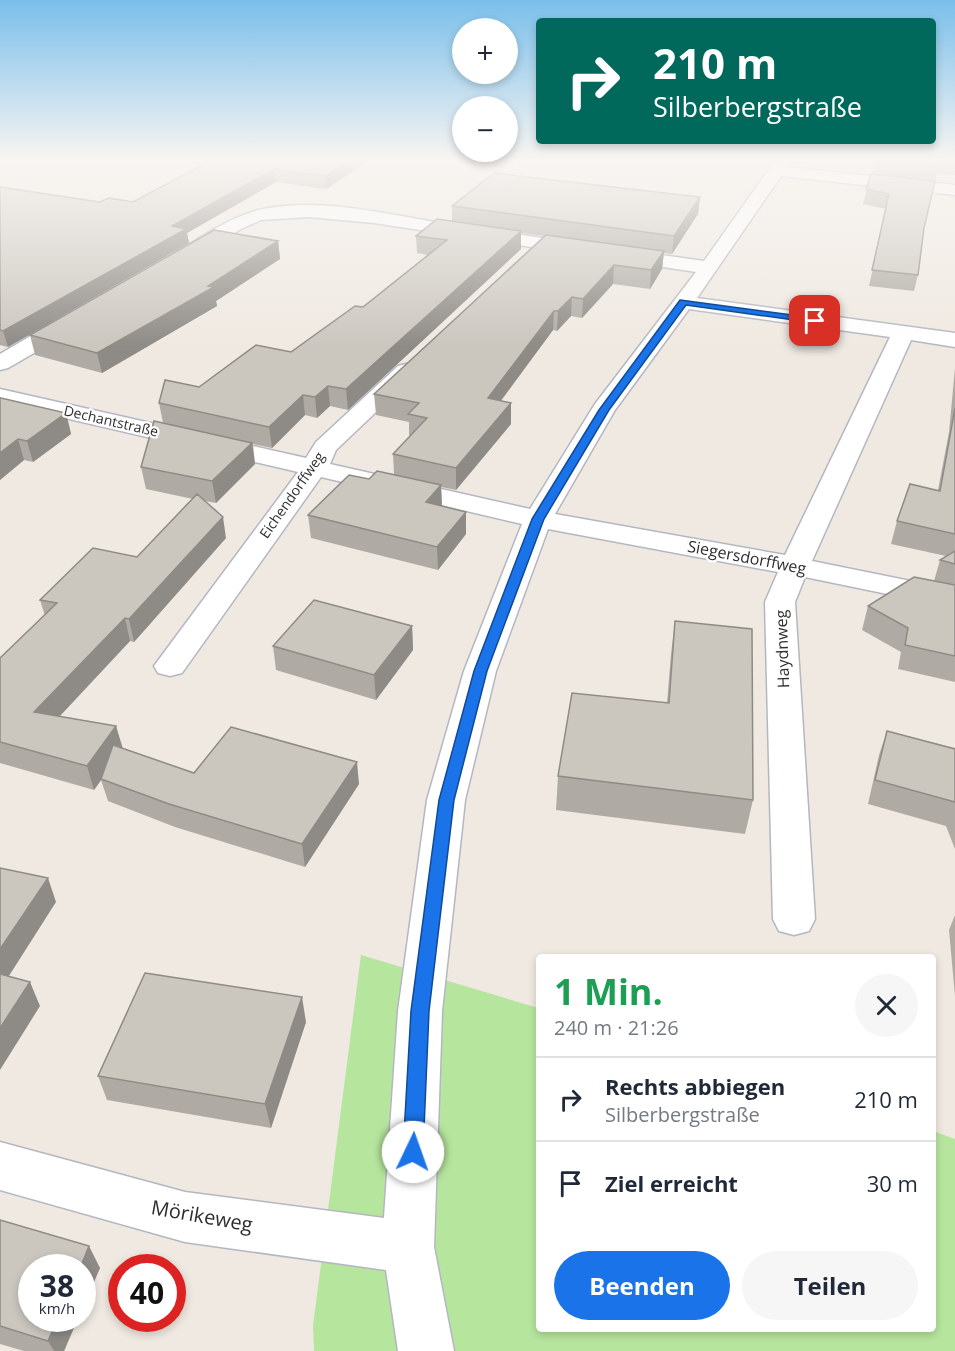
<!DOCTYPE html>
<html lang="de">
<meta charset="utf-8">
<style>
:root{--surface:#fff;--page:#f6f6f7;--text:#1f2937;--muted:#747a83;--line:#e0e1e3;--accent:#1a73e8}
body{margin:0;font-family:"Open Sans",sans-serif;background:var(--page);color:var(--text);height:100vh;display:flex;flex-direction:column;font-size:22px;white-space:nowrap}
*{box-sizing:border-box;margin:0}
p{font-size:20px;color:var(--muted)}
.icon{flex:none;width:33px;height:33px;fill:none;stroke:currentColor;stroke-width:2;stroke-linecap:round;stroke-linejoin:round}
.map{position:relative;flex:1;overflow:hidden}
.side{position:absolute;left:536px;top:954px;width:400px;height:378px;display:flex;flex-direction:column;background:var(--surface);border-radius:6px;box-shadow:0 3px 9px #0003}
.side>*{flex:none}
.hud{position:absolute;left:536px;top:18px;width:400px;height:126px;border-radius:6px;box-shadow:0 3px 9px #0003;background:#00695c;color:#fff;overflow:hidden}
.fabs{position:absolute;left:452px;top:18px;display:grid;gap:12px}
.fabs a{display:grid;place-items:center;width:66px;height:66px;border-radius:50%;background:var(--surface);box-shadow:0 3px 9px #0003;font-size:30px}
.speed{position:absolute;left:18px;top:1254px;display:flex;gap:12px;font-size:30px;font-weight:700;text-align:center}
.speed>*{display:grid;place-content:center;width:78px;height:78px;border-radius:50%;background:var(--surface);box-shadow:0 3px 9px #0003;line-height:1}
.speed small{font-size:15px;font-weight:400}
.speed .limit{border:9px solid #d22;background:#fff;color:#111}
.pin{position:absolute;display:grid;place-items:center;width:51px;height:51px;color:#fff;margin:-26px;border-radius:12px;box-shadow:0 3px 9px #0006}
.me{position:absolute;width:66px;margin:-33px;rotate:3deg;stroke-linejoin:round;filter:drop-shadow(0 0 4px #0008)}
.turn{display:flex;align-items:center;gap:21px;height:126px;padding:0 18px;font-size:27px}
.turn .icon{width:78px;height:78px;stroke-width:2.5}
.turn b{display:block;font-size:42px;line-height:51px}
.round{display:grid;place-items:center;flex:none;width:63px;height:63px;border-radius:32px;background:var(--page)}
.head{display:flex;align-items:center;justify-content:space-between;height:102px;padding:0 18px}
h1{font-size:36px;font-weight:700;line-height:45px;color:#1e9e55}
.primary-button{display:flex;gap:12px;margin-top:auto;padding:12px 18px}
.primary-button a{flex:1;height:69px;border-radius:36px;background:var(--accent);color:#fff;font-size:24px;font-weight:700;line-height:69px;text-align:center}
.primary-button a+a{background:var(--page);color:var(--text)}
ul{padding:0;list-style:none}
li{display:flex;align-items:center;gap:18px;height:84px;padding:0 18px;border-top:2px solid var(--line)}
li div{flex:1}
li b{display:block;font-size:22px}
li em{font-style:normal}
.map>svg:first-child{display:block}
.green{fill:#b6e59e}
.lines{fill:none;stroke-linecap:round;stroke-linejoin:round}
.minor-casing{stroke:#b4b7c1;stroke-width:3}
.minor{fill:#fff;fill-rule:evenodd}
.wall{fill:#afaba4}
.shaded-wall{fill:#8e8b86}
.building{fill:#cbc7bf;stroke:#8e8b86;stroke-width:1.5}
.route{fill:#1a73e8;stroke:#114b97;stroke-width:1.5}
.labels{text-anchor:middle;stroke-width:4.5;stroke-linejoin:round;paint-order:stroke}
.far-street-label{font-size:14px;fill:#2e2e2e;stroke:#fff}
.street-label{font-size:16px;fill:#2e2e2e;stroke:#fff}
.near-street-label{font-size:20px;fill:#2e2e2e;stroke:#fff}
</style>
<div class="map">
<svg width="955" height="1351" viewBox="0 0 955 1351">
<rect width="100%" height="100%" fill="#efe9e1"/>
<path class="green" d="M 361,955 L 538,1008 L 538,1329 L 933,1329 L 933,1131 L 955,1139 L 955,1351 L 314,1351 L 313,1326 Z"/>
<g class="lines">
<defs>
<g id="minor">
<path d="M 777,158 L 793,158 L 787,167 L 955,185 L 955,195 L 781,176 L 697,298 L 955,333 L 955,347 L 911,340 L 812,561 L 955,590 L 955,608 L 805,577 L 795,602 L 815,919 L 809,931 L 794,935 L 779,931 L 773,919 L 765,602 L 778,572 L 548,529 L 496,671 L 465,800 L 442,1011 L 434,1247 L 454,1351 L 398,1351 L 386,1270 L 185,1242 L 0,1190 L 0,1142 L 185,1192 L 384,1218 L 398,1011 L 427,800 L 464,671 L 522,524 L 321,477 L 182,673 L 170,676 L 158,673 L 154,666 L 298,472 L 0,403 L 0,389 L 306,458 L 316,442 L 398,366 L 406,364 L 414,366 L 417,371 L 414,376 L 336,450 L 330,464 L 530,509 L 595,404 L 696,272 L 374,223 L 309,217 L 261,220 L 241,229 L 192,259 L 178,259 L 175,255 L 178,251 C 206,235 231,216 263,209 C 323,197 389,215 448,224 C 533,237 618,249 704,261 ZM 689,309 L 890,337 L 785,555 L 555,514 L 615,410 Z"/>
<path d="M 71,316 L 79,317 L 82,322 L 79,327 L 8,368 L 0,370 L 0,354 L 63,317 Z"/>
</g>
</defs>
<use href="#minor" class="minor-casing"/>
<use href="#minor" class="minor"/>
</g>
<g class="wall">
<path d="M 215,158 L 373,158 L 326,189 L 276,182 L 187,233 L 189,243 L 8,347 L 0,345 L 0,187 L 100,202 L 133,202 Z"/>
<path d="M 875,158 L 955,158 L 955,175 L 937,173 L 935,181 L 872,174 Z"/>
<path d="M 871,174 L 924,228 L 918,275 L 914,291 L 869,286 L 886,209 L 863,204 Z"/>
<path d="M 700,197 L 698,214 L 672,254 L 664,253 L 662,269 L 650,289 L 613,284 L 582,318 L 571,316 L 557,331 L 553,330 L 501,401 L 511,424 L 456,490 L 441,487 L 442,506 L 466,534 L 438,570 L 311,538 L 308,515 L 369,479 L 394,474 L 393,454 L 411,435 L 409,435 L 409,422 L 376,415 L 374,394 L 544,236 L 521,233 L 521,249 L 348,410 L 330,406 L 317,418 L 305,415 L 272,448 L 253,444 L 255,464 L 216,503 L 205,501 L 226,538 L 134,642 L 130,641 L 60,716 L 116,726 L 122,749 L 194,773 L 359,784 L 305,867 L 175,827 L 108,801 L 101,780 L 94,790 L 0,763 L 0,658 L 45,616 L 40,600 L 137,557 L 193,499 L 146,489 L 141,467 L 163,423 L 159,403 L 291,352 L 363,307 L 428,255 L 417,253 L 416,236 L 452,221 L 452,206 Z"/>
<path d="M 278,241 L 280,259 L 216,301 L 217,306 L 102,373 L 35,355 L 30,335 Z"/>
<path d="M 955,368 L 955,682 L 898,669 L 901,652 L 862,630 L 868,606 L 934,581 L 940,560 L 946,556 L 891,544 L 897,521 L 938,490 L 949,432 Z"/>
<path d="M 0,398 L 66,413 L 71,434 L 33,462 L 24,460 L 0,480 Z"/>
<path d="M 675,621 L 753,800 L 745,834 L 556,810 L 558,776 L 667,703 L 671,654 Z"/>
<path d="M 412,626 L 413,650 L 376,700 L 276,670 L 273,646 Z"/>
<path d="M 887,731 L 955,748 L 955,849 L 946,826 L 868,804 L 879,755 Z"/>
<path d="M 955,915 L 955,996 L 949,930 Z"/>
<path d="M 306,1022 L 271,1128 L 107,1100 L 98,1076 Z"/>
<path d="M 0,1220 L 100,1268 L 64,1351 L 24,1351 L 0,1344 Z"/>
</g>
<g class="shaded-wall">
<path d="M 352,158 L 373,158 L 326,189 L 325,176 Z"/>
<path d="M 274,169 L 276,182 L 187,233 L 189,243 L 8,347 L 3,331 L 172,226 Z"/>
<path d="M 700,197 L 698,214 L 672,254 L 674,236 Z"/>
<path d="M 521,231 L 521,249 L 348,410 L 346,389 Z"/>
<path d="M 278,241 L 280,259 L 216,301 L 217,306 L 102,373 L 97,353 L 208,286 Z"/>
<path d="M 664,251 L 662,269 L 650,289 L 651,270 Z"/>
<path d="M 614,265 L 613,284 L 582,318 L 583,299 Z"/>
<path d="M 572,297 L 571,316 L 557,331 L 558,311 Z"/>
<path d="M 554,311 L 553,330 L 487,419 L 488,398 Z"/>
<path d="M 328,386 L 330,406 L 317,418 L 315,397 Z"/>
<path d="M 303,395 L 305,415 L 272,448 L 269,427 Z"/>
<path d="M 511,403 L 511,424 L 456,490 L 456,468 Z"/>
<path d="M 66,413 L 71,434 L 33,462 L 27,441 Z"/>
<path d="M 18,439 L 24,460 L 0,480 L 0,453 Z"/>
<path d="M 252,443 L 255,464 L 216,503 L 212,481 Z"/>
<path d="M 441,485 L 442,508 L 426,502 Z"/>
<path d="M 466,512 L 466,534 L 438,570 L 437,547 Z"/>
<path d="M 223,517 L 226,538 L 134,642 L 129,619 Z"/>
<path d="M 125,618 L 130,641 L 42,735 L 34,712 Z"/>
<path d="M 412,626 L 413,650 L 376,700 L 374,675 Z"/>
<path d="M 116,726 L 123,749 L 94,790 L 87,766 Z"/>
<path d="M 357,762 L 359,784 L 305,867 L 302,844 Z"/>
<path d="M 48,878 L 56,902 L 0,990 L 0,949 Z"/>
<path d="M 30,982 L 40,1006 L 0,1070 L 0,1028 Z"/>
<path d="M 302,997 L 306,1022 L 271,1128 L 265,1104 Z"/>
<path d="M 89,1246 L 100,1268 L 82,1309 L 82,1268 L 80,1268 Z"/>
<path d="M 58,1318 L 78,1318 L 64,1351 L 54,1351 L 48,1341 Z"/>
</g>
<g class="building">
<path d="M 215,158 L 352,158 L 325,176 L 274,169 L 172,226 L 186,229 L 3,331 L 0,330 L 0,187 L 100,202 L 109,198 L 133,202 Z"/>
<path d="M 875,158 L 941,158 L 939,165 Z"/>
<path d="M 494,173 L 700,197 L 674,236 L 452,206 Z"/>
<path d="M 871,174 L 935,181 L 924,228 L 918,275 L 872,270 L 889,194 L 866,189 Z"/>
<path d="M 437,219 L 521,231 L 346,389 L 328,386 L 315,397 L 303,395 L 269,427 L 159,403 L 165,380 L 199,387 L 256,345 L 291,352 L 355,306 L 363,307 L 447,240 L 416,236 Z"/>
<path d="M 214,230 L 278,241 L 208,286 L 214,287 L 97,353 L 30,335 Z"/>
<path d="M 546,235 L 664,251 L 651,270 L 614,265 L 583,299 L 572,297 L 558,311 L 554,311 L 488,398 L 511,403 L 456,468 L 393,454 L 427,418 L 408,414 L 419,403 L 374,394 Z"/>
<path d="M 0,398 L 1,398 L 66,413 L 27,441 L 18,439 L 0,453 Z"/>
<path d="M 955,408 L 955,534 L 897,521 L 910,484 L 940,491 Z"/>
<path d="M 154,421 L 252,443 L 212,481 L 141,467 Z"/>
<path d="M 377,471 L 441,485 L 426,502 L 466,512 L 437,547 L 308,515 L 349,475 L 369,479 Z"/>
<path d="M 197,494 L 223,517 L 129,619 L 125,618 L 34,712 L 116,726 L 87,766 L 0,742 L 0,658 L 57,603 L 40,600 L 93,548 L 137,557 Z"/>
<path d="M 955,551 L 955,564 L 940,560 Z"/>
<path d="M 914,577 L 955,585 L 955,656 L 905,645 L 908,628 L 868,606 Z"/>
<path d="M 314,600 L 412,626 L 374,675 L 273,646 Z"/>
<path d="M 675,621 L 752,629 L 753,800 L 558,776 L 572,693 L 669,703 Z"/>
<path d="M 231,727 L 357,762 L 302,844 L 169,804 L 101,779 L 113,745 L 194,773 Z"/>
<path d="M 887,731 L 955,749 L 955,802 L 875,780 Z"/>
<path d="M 0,868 L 48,878 L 0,949 Z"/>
<path d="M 145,973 L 302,997 L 265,1104 L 98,1076 Z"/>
<path d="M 0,974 L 30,982 L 0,1028 Z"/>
<path d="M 0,1220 L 89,1246 L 80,1268 L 32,1268 L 32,1318 L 58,1318 L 48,1341 L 0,1326 Z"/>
</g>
<linearGradient id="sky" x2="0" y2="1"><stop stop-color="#7abfeb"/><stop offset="0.46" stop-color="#f8f5f2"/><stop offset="1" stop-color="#f8f5f2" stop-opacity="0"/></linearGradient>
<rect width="955" height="347" fill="url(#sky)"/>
<path class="route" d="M 680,300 L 815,318 L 820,321 L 815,323 L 686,305 L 609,410 L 544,519 L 487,671 L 454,800 L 429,1011 L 423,1152 L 420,1159 L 413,1162 L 406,1159 L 403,1152 L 411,1011 L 439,800 L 474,671 L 532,519 L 599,410 Z"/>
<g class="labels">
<g class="far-street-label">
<text transform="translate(111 421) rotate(13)" y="5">Dechantstraße</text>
<text transform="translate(292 495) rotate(-55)" y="5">Eichendorffweg</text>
</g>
<g class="street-label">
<text transform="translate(747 557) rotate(11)" y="6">Siegersdorffweg</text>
<text transform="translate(782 649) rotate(-92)" y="6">Haydnweg</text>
</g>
<g class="near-street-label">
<text transform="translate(202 1216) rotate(10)" y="7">Mörikeweg</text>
</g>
</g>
</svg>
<div class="fabs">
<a>+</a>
<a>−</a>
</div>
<div class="speed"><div>38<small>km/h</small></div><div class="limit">40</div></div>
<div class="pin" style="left:815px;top:321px;background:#d93025"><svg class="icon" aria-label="arrive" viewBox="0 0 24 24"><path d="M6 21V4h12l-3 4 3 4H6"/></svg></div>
<svg class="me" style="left:413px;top:1152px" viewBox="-20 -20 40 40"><circle r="19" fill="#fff"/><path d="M0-13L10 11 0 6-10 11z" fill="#1a73e8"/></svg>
<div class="hud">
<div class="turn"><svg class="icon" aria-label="right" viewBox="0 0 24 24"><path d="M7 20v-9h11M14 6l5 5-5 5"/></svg><div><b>210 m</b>Silberbergstraße</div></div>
</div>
<section class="side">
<div class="head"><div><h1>1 Min.</h1><p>240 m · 21:26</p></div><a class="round"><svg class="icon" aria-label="close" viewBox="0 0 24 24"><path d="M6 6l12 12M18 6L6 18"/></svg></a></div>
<ul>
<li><svg class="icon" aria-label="right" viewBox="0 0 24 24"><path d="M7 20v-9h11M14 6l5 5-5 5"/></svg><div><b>Rechts abbiegen</b><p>Silberbergstraße</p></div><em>210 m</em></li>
<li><svg class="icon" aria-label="arrive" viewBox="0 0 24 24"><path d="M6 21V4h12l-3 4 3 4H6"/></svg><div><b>Ziel erreicht</b></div><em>30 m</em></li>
</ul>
<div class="primary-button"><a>Beenden</a><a>Teilen</a></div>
</section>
</div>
